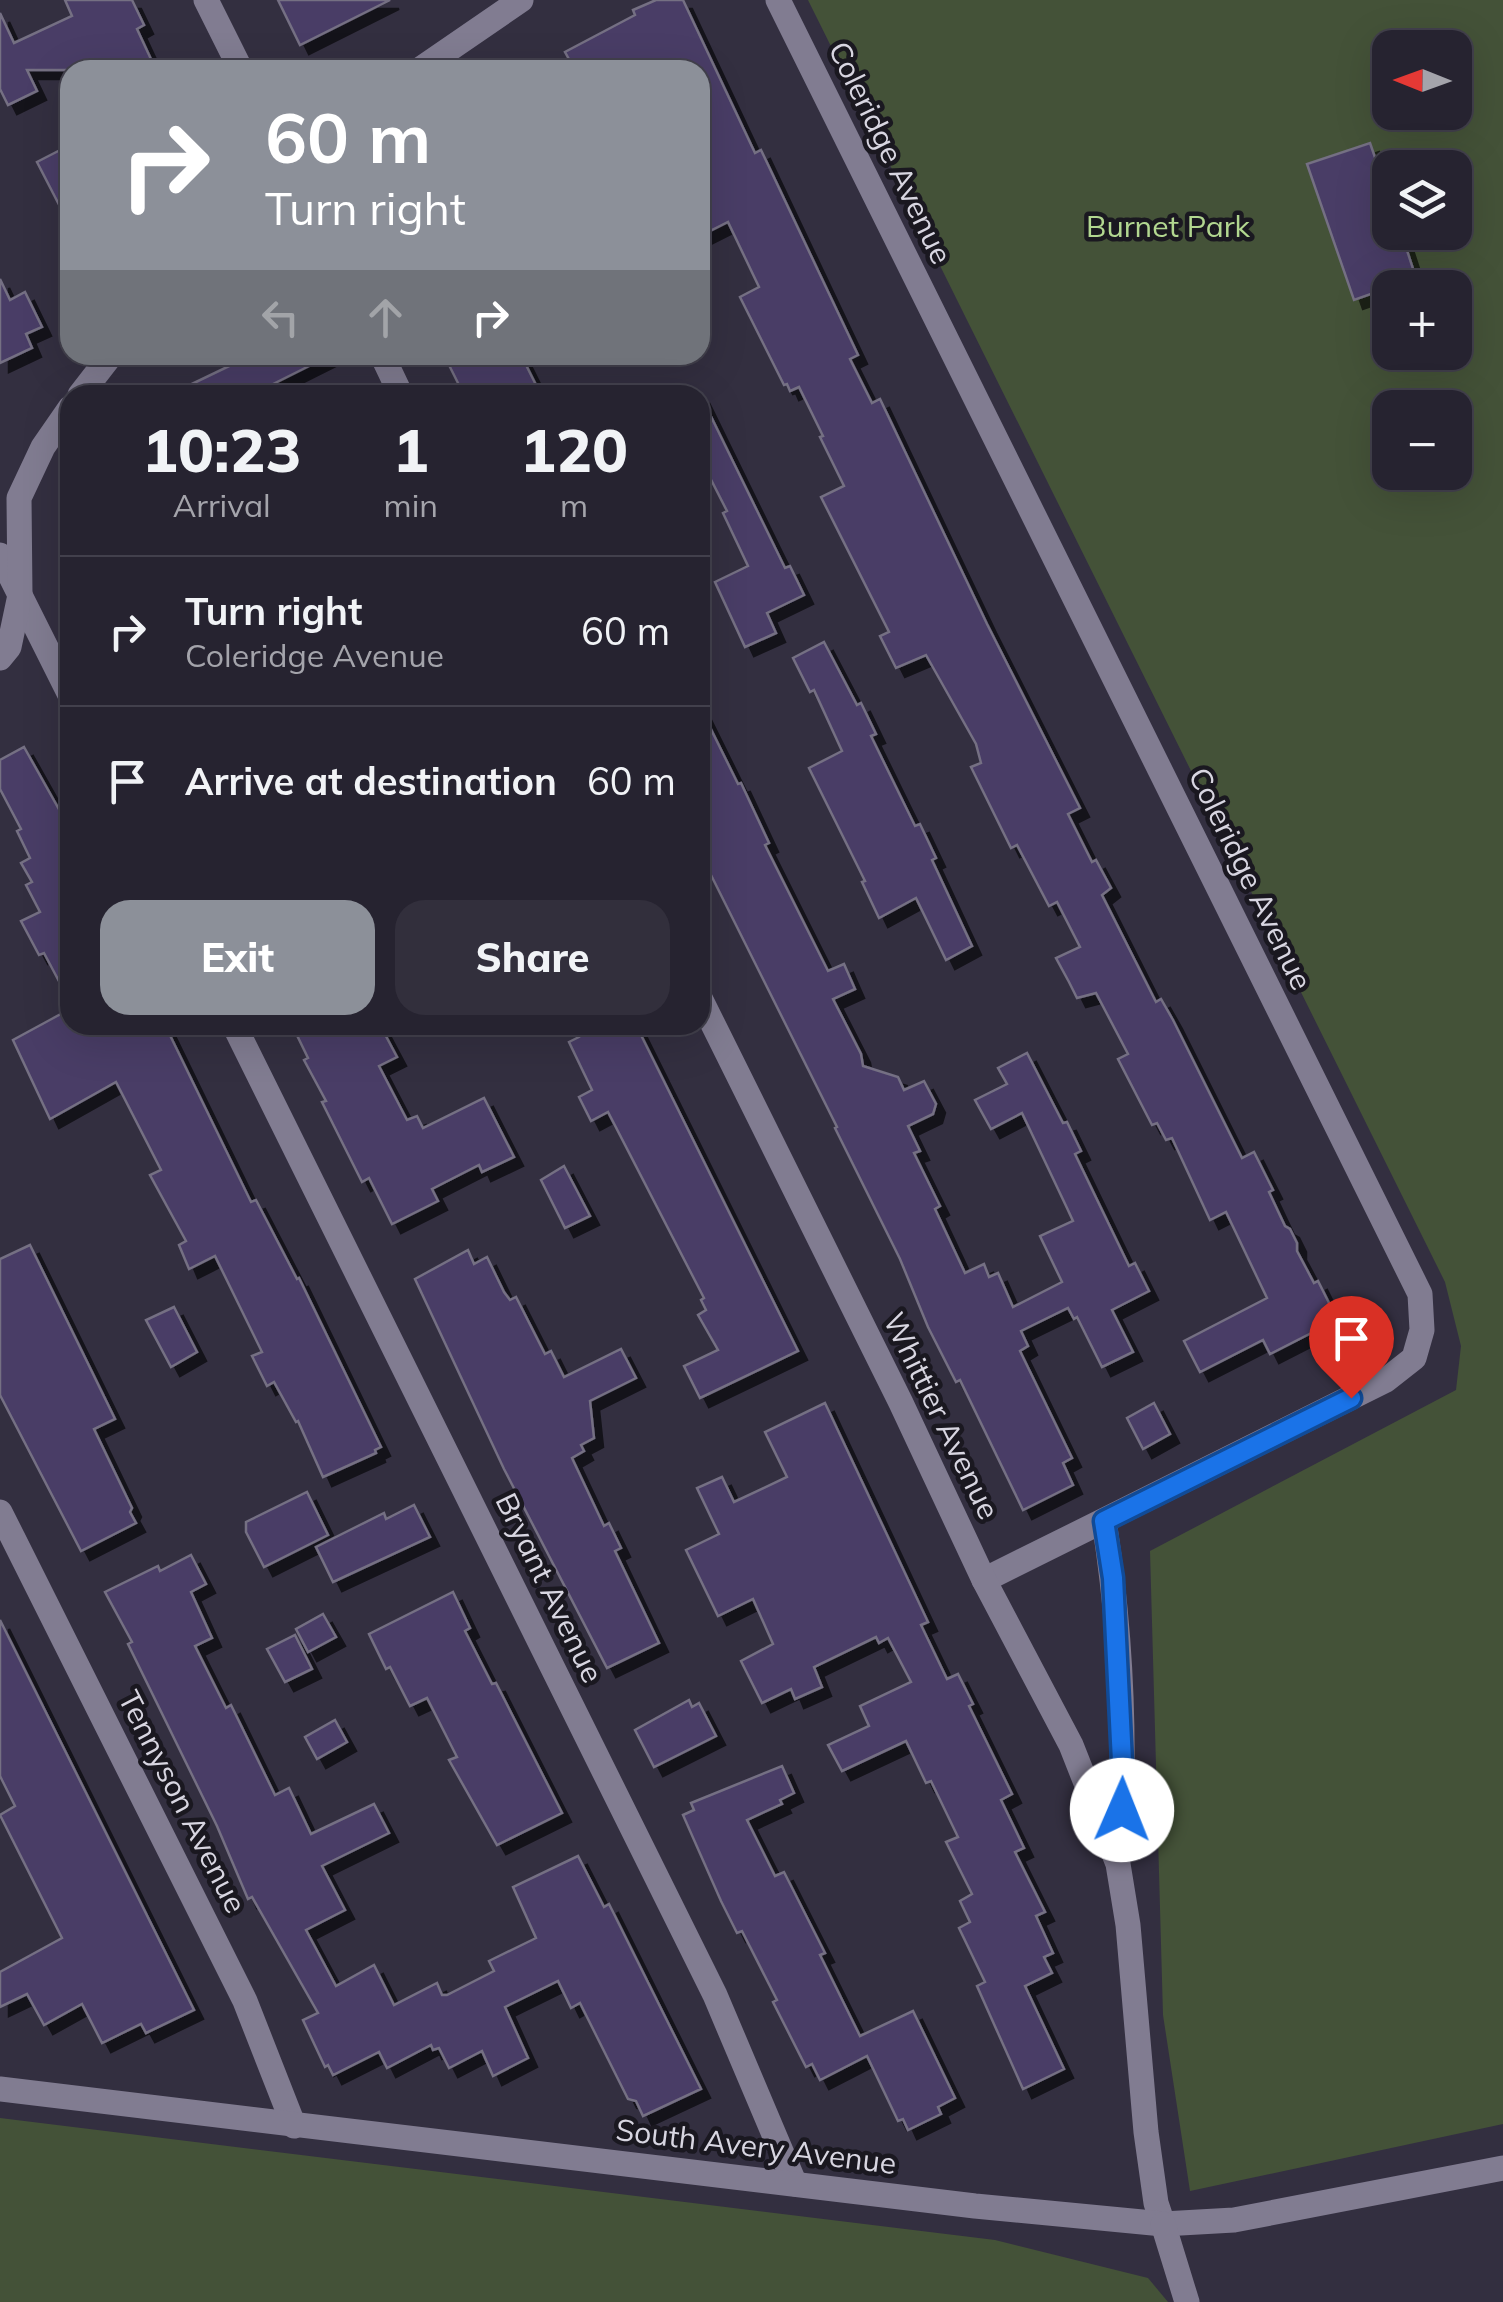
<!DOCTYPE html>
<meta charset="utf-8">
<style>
:root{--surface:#262330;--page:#322f3c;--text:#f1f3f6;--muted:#a4a4ab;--line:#42404c;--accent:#8c9099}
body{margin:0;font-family:Mulish,sans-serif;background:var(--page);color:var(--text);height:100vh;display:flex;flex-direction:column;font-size:38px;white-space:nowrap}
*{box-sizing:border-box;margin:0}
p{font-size:32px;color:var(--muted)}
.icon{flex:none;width:55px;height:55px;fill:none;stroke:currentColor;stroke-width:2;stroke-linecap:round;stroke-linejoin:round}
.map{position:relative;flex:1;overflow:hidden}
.sheet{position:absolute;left:60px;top:385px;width:650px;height:650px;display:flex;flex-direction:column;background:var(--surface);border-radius:30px;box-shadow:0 10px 40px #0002,0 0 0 2px var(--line)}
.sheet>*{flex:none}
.hud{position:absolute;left:60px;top:60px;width:650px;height:305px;border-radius:30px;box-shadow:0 10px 40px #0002,0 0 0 2px var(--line);background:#8c9099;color:#fff;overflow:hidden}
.needle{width:65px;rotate:271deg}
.tools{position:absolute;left:1372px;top:30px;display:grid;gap:20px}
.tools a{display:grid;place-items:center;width:100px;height:100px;border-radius:20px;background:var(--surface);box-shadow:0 10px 40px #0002,0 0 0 2px var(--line);font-size:50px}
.pin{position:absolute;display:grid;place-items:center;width:85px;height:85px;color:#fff;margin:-102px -42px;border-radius:50% 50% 50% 0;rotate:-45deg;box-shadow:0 0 10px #0007}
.pin .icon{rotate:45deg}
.me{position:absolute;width:110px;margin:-55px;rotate:1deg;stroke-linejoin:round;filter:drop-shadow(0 0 8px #0008)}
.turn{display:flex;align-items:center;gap:35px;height:210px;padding:0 40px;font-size:45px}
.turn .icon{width:130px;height:130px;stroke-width:2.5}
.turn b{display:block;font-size:70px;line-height:85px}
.lanes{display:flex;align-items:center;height:95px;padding:0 40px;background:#0003;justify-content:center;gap:50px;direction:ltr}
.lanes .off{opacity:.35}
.eta{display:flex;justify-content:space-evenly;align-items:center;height:170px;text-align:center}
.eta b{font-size:60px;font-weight:800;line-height:70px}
.action{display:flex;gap:20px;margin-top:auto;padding:20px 40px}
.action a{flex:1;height:115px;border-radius:30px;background:var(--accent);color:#fff;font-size:40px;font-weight:800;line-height:115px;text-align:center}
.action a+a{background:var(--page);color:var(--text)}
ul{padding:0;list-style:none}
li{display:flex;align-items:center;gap:30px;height:150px;padding:0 40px;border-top:2px solid var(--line)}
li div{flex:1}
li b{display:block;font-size:38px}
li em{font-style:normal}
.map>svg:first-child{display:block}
.green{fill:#445238;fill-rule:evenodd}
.building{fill:#483c66;stroke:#746f83;stroke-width:2.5;filter:url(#shadow)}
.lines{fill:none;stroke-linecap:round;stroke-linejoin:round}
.street{stroke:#817c91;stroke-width:25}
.secondary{stroke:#817c91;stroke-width:25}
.route-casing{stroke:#114b97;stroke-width:25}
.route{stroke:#1a73e8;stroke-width:18}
.labels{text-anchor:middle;stroke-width:9;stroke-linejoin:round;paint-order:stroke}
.street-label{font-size:30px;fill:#d8d6e1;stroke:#1a1820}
.park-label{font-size:30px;fill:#b2d790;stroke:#1a1820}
</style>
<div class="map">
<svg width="1503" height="2302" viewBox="0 0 1503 2302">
<defs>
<filter id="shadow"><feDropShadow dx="9" dy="9" stdDeviation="0" flood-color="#0009"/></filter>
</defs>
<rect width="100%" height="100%" fill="#332f40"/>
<g class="green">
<path d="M 808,0 L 1503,0 L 1503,2124 L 1190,2191 L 1163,2015 L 1150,1551 L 1456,1390 L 1461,1346 L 1445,1282 ZM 1390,48 L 1455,48 L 1455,112 L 1390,112 ZM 1390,168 L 1455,168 L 1455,232 L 1390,232 ZM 1390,288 L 1455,288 L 1455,352 L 1390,352 ZM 1390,408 L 1455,408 L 1455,472 L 1390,472 Z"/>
<path d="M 0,2118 L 995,2240 L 1148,2278 L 1168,2302 L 0,2302 Z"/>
</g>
<g class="building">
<path d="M 65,0 L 132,0 L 144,25 L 137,29 L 156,70 L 27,70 L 37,91 L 8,105 L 0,89 L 0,13 L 14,43 L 72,16 Z"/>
<path d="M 278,0 L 390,0 L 300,45 Z"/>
<path d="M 656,0 L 683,0 L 755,153 L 761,150 L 858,355 L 850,359 L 872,403 L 880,399 L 987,624 L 1080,808 L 1068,814 L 1092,862 L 1096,860 L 1111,888 L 1102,895 L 1156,1002 L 1161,999 L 1173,1020 L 1242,1158 L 1254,1152 L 1273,1190 L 1269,1192 L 1285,1226 L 1290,1229 L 1297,1243 L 1297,1251 L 1314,1283 L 1318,1281 L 1335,1315 L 1325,1320 L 1327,1325 L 1270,1354 L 1263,1340 L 1200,1372 L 1184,1341 L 1267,1298 L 1226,1212 L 1210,1220 L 1172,1138 L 1166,1140 L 1157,1123 L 1152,1125 L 1118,1059 L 1128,1054 L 1096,993 L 1077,998 L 1069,982 L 1056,958 L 1080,947 L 1057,902 L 1049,906 L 1017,845 L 1011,848 L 971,767 L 981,763 L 976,744 L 926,655 L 896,668 L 880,636 L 889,632 L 821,497 L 844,486 L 820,437 L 823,436 L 799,387 L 790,391 L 787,384 L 784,385 L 740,297 L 759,287 L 728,222 L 700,236 L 700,70 L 575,70 L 565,52 L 635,15 L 633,10 Z"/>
<path d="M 1370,143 L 1390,201 L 1390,232 L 1401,232 L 1416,278 L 1354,300 L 1307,164 Z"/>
<path d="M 70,145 L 70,226 L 37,162 Z"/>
<path d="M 0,279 L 10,300 L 25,292 L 42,327 L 26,334 L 32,348 L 0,363 Z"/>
<path d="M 252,355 L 331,355 L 251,395 L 169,395 Z"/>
<path d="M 444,355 L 521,355 L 541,395 L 464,395 Z"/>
<path d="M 700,394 L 785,568 L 790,566 L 804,595 L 767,613 L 776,633 L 745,647 L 715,582 L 748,566 L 723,513 L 727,511 L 700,458 Z"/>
<path d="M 824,642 L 857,705 L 861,703 L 876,734 L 871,736 L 915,826 L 920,824 L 936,858 L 932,860 L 972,946 L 946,960 L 916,898 L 879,918 L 862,882 L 865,881 L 809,768 L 842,751 L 814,690 L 810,692 L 793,658 Z"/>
<path d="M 700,707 L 738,784 L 741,783 L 769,843 L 765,845 L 828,971 L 844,964 L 855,989 L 833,999 L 861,1054 L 863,1066 L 898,1077 L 904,1090 L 924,1081 L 936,1104 L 933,1114 L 908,1126 L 920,1151 L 914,1153 L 940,1206 L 935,1209 L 965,1273 L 984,1264 L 989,1277 L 998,1273 L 1013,1307 L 1062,1282 L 1040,1236 L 1073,1221 L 1067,1208 L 1022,1113 L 991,1129 L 975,1100 L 1007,1084 L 998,1068 L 1027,1053 L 1063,1123 L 1067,1122 L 1081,1151 L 1075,1154 L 1129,1266 L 1135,1263 L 1149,1291 L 1112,1310 L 1133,1352 L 1102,1367 L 1077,1317 L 1074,1319 L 1068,1308 L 1021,1331 L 1028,1346 L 1020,1351 L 1072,1458 L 1063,1463 L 1073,1485 L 1023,1510 L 960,1380 L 956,1382 L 928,1327 L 900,1259 L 835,1128 L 837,1127 L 700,853 Z"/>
<path d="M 24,747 L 70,829 L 70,1002 L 44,953 L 39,955 L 21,921 L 40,912 L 26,885 L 32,882 L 21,863 L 30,858 L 17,831 L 21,829 L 0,789 L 0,760 Z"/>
<path d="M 70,1009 L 70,1025 L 165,1025 L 251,1202 L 256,1200 L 297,1279 L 299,1278 L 381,1447 L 375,1450 L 376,1453 L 323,1477 L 298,1421 L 296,1422 L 274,1382 L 267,1386 L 252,1356 L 262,1352 L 215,1256 L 189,1269 L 179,1245 L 186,1241 L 150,1175 L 161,1170 L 116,1082 L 50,1119 L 13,1040 Z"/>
<path d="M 292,1025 L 380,1025 L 397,1057 L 379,1066 L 407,1120 L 417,1116 L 423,1128 L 484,1098 L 514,1157 L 482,1172 L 479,1165 L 432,1189 L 438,1201 L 392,1224 L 369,1178 L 362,1182 L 322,1102 L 326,1101 L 304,1060 L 308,1058 Z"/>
<path d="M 591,1025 L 636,1025 L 798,1351 L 700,1398 L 684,1366 L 718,1350 L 698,1315 L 706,1310 L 701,1300 L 704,1298 L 608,1112 L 591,1121 L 579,1097 L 592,1090 L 569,1042 L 579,1037 L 577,1032 Z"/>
<path d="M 564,1166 L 590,1216 L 565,1228 L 541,1180 Z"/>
<path d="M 30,1245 L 115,1419 L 94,1429 L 132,1508 L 130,1512 L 136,1523 L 81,1551 L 0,1395 L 0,1259 Z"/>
<path d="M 468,1250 L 474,1264 L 487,1257 L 504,1292 L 510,1300 L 516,1297 L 545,1354 L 551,1351 L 564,1377 L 621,1349 L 636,1378 L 590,1401 L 594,1438 L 581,1445 L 584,1451 L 572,1458 L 604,1526 L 609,1523 L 621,1548 L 615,1551 L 659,1643 L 607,1668 L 504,1469 L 415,1279 Z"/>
<path d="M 174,1307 L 197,1352 L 171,1367 L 146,1320 Z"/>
<path d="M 825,1403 L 928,1622 L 921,1625 L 947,1679 L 958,1674 L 973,1704 L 969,1706 L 1012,1794 L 1001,1800 L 1024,1848 L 1015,1852 L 1045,1912 L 1036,1916 L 1053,1953 L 1044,1957 L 1052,1973 L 1025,1986 L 1064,2069 L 1023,2089 L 977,1986 L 985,1982 L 959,1928 L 970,1922 L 960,1901 L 972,1894 L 946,1842 L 958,1837 L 931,1781 L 926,1783 L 906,1741 L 842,1771 L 828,1745 L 869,1726 L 860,1706 L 911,1682 L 888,1638 L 879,1643 L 876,1637 L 814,1667 L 822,1687 L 795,1699 L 791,1689 L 762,1703 L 741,1661 L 773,1644 L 753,1599 L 718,1616 L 686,1550 L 719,1534 L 697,1488 L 722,1477 L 734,1502 L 787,1477 L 765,1432 Z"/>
<path d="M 1154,1403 L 1170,1434 L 1143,1449 L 1127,1418 Z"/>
<path d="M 307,1492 L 328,1535 L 264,1567 L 246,1532 L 246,1522 Z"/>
<path d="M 414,1505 L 430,1537 L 333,1582 L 316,1547 L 384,1513 L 386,1519 Z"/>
<path d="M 191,1555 L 206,1584 L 191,1592 L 212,1638 L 195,1646 L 226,1708 L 231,1705 L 275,1795 L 289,1788 L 311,1834 L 374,1804 L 389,1833 L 322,1866 L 345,1910 L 306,1930 L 336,1986 L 374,1965 L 394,2005 L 437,1983 L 442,1995 L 447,1995 L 494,1971 L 489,1961 L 536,1938 L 513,1887 L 578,1856 L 604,1907 L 609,1904 L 701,2089 L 643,2116 L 636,2101 L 628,2099 L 580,2003 L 571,2008 L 558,1981 L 505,2007 L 528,2058 L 493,2076 L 482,2051 L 449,2068 L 439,2048 L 433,2050 L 431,2045 L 387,2068 L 379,2052 L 333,2075 L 328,2065 L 325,2067 L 303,2020 L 318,2013 L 252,1897 L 248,1899 L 217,1826 L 128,1644 L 132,1642 L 105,1592 L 158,1566 L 160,1571 Z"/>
<path d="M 453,1592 L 470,1628 L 465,1631 L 492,1684 L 496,1683 L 562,1813 L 497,1845 L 449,1760 L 457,1757 L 427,1698 L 410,1706 L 390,1667 L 386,1669 L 369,1634 Z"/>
<path d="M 323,1614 L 336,1637 L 308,1652 L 296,1629 Z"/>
<path d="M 0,1620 L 194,2010 L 146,2033 L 141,2024 L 102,2043 L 82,2004 L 44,2025 L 27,1994 L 0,2007 L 0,1972 L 62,1938 L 0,1815 L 15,1806 L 0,1776 Z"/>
<path d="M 295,1635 L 312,1669 L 285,1682 L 267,1649 Z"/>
<path d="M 689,1700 L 692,1707 L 699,1703 L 716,1736 L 654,1767 L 635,1730 Z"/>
<path d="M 335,1720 L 347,1742 L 317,1759 L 305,1737 Z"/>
<path d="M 782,1766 L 794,1793 L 780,1800 L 782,1804 L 747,1820 L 775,1876 L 784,1872 L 825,1953 L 820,1955 L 860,2036 L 913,2011 L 955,2098 L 938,2107 L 941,2114 L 908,2130 L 903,2119 L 898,2121 L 867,2056 L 820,2080 L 812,2064 L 806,2067 L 773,2002 L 777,2000 L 742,1931 L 737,1933 L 721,1901 L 683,1815 L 694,1810 L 691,1803 Z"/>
</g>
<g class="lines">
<g class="street">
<path d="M 206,0 L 241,70"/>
<path d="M 778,0 L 1420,1294 L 1422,1330 L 1414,1358 L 1386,1380 L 984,1580"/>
<path d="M 419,70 L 521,0"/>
<path d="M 382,355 L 401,395"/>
<path d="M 80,395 L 111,355"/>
<path d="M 0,555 L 70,695"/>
<path d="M 0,658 L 9,647 L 20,595 L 19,498 L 43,447 L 70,408"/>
<path d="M 700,998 L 901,1403 L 984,1580 L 1071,1745 L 1118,1864 L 1128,1925 L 1146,2132 L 1156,2203 L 1163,2224"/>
<path d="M 234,1025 L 715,1995 L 795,2184"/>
<path d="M 0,1512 L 245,2001 L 294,2126"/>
<path d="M 1104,1521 C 1121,1630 1126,1744 1119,1854"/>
</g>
<g class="secondary">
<path d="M 0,2089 L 975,2206 L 1163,2224 L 1234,2220 L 1503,2168"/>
<path d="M 1163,2224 L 1187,2302"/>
</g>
</g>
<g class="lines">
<defs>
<path id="route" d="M 1122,1810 L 1123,1782 L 1113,1578 L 1104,1521 L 1351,1398"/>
</defs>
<use href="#route" class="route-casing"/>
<use href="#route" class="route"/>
</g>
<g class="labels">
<g class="street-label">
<text transform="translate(890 153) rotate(64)" y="10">Coleridge Avenue</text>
<text transform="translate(1250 879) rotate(64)" y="10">Coleridge Avenue</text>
<text transform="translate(941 1416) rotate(64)" y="10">Whittier Avenue</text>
<text transform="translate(549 1588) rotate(64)" y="10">Bryant Avenue</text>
<text transform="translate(182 1802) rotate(63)" y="10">Tennyson Avenue</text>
<text transform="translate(756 2147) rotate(7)" y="10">South Avery Avenue</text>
</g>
<g class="park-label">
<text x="1168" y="237">Burnet Park</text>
</g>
</g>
</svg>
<div class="tools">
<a><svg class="needle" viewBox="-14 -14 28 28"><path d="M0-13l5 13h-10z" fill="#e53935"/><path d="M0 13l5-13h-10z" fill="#a4a4ab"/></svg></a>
<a><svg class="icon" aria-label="layers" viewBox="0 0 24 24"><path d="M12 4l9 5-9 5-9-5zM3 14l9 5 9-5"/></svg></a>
<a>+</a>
<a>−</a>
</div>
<div class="pin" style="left:1351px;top:1398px;background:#d93025"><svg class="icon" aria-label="arrive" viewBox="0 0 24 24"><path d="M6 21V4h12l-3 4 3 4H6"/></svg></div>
<svg class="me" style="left:1122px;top:1810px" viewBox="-20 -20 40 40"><circle r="19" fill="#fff"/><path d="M0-13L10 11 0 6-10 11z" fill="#1a73e8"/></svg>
<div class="hud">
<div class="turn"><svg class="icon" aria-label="right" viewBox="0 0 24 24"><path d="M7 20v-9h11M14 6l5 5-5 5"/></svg><div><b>60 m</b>Turn right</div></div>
<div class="lanes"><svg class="icon off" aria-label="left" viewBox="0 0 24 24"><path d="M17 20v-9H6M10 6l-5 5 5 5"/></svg><svg class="icon off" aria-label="ahead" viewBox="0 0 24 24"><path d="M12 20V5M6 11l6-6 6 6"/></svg><svg class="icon" aria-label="right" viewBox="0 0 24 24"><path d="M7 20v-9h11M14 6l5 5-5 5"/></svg></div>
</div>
<section class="sheet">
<div class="eta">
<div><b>10:23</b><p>Arrival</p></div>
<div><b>1</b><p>min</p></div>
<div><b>120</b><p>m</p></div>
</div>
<ul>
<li><svg class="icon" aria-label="right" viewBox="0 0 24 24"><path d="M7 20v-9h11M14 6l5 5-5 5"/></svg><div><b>Turn right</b><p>Coleridge Avenue</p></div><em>60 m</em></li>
<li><svg class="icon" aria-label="arrive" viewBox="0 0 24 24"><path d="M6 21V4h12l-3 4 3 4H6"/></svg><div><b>Arrive at destination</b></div><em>60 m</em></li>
</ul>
<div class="action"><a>Exit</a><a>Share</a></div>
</section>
</div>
